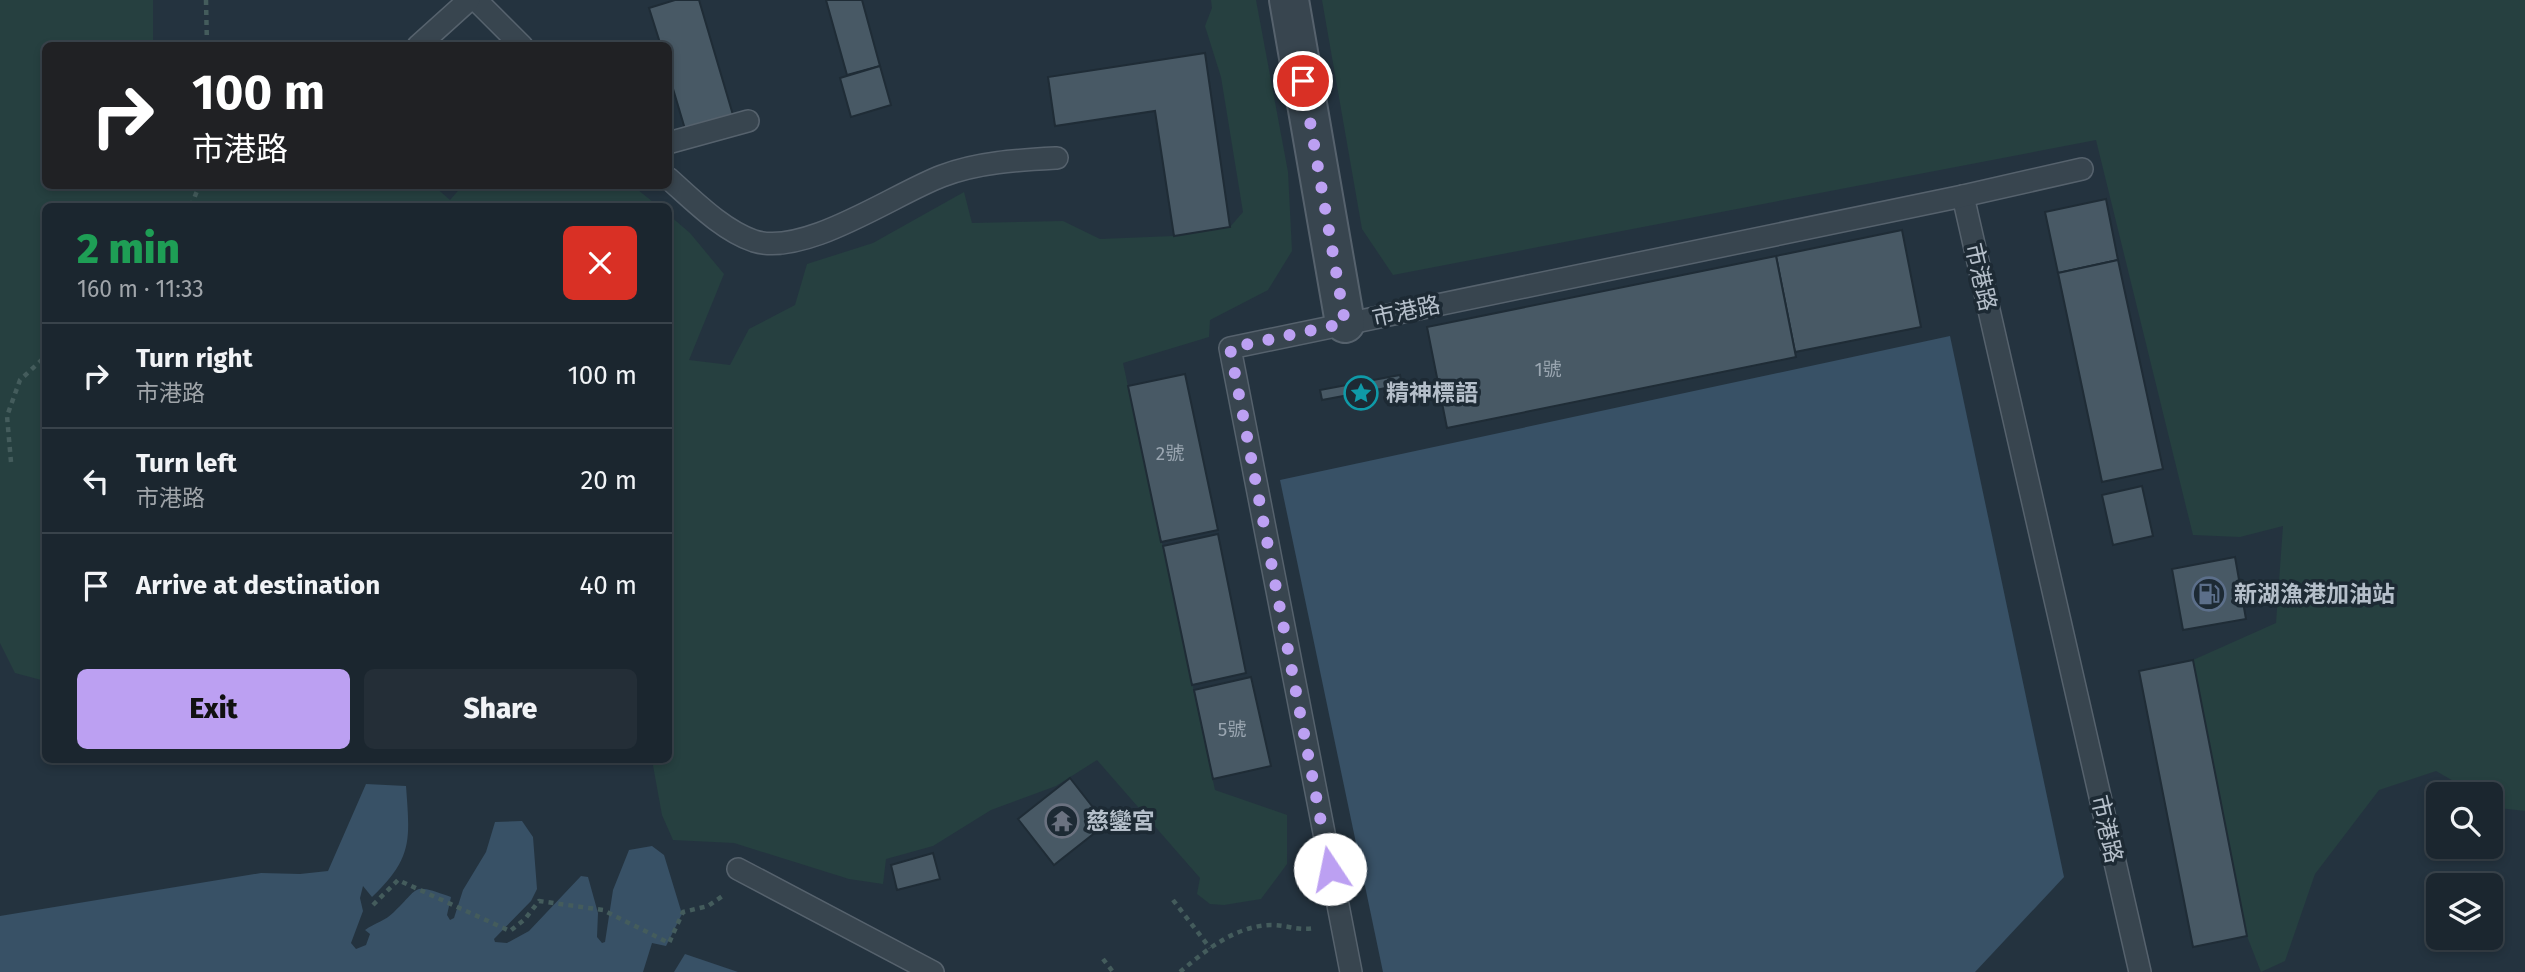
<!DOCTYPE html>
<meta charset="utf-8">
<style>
:root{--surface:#1b262f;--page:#242e37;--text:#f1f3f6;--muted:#a0a5aa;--line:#39434b;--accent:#bca0f2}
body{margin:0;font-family:"Fira Sans","Noto Sans TC",sans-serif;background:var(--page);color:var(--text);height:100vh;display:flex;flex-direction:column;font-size:26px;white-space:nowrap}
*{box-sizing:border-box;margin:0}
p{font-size:23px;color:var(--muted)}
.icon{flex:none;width:38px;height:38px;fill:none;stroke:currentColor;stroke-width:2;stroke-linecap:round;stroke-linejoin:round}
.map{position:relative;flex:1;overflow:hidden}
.details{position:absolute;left:42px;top:203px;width:630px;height:560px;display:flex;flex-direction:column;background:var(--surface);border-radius:10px;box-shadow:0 4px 10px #0003,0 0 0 2px var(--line)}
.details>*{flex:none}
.top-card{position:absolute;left:42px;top:42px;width:630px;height:147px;border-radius:10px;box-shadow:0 4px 10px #0003,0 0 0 2px var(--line);background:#202124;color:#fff;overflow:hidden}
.controls{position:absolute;left:2426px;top:782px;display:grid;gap:14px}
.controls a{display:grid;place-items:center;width:77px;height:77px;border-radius:10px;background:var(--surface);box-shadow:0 4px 10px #0003,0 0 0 2px var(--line);font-size:35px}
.pin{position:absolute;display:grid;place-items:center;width:60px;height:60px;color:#fff;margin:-30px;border:4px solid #fff;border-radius:50%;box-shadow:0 2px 7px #0007}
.me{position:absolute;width:77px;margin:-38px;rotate:349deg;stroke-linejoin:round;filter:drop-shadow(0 0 5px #0008)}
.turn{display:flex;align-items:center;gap:24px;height:147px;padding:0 35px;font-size:32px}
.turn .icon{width:91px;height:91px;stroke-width:2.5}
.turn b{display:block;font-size:49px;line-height:60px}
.round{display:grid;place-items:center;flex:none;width:74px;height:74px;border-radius:10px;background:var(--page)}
.head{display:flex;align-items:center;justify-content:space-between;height:119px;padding:0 35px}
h1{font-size:42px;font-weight:800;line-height:52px;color:#1e9e55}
.cta{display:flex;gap:14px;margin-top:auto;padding:14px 35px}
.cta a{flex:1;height:80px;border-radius:10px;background:var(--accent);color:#111;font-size:28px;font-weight:800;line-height:80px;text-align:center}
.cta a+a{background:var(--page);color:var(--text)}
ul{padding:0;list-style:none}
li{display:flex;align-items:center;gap:21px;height:105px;padding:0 35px;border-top:2px solid var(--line)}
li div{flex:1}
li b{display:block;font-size:26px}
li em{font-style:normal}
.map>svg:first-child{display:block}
.green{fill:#264040}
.water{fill:#385166}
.building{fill:#485965;stroke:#1f2c36;stroke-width:2}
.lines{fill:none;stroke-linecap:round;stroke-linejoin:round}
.service-casing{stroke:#56626d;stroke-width:24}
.tertiary-casing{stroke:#56626d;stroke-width:42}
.path{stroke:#445c5c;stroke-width:4.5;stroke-dasharray:5 5;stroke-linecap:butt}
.service{stroke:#38454f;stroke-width:21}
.tertiary{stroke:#38454f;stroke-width:38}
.route{stroke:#bca0f2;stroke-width:12;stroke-dasharray:0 21.6}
.labels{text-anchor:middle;stroke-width:7;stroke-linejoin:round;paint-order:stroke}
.number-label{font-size:19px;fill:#9aa6b1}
.street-label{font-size:23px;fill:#b5bfca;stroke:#1d2a34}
.poi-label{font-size:23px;font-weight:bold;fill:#b5bfca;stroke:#1d2a34;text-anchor:start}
</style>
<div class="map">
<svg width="2525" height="972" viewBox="0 0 2525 972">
<rect width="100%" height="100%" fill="#24333f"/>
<g class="green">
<path d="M 0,0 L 153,0 L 153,45 L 46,46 L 46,186 L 243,186 L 253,188 L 257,186 L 434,186 L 450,200 L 462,186 L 633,186 L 658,206 L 46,206 L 45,681 L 15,673 L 0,643 Z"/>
<path d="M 1211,0 L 1256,0 L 1288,172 L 1292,251 L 1268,290 L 1210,320 L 1209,337 L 1123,363 L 1215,790 L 1287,815 L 1287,864 L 1261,899 L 1224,905 L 1210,904 L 1197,894 L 1200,878 L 1097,760 L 1056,786 L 991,810 L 933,846 L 886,859 L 883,884 L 849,879 L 734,843 L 673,840 L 662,815 L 652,760 L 668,760 L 669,215 L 690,233 L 724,274 L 689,360 L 730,365 L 749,329 L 795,305 L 807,264 L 873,243 L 964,192 L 972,223 L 1063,221 L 1100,239 L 1174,236 L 1230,227 L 1243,212 L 1221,77 L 1205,26 L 1212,8 Z"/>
<path d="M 1322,0 L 2525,0 L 2525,811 L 2499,808 L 2490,803 L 2490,794 L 2476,794 L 2436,771 L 2379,790 L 2315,874 L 2285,961 L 2261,972 L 2247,936 L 2193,660 L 2276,623 L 2283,526 L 2240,537 L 2193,535 L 2096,140 L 1393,275 L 1362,229 Z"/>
</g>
<g class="water">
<path d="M 1950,336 L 2064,877 L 1975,972 L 1383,972 L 1280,480 Z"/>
<path d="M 366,784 L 406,786 C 410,840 413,858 372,897 L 363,886 L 360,898 L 363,911 L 351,943 L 356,949 L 366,945 L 370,934 L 365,930 C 375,923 385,921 394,912 C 421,886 411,883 451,897 L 447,915 L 450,920 L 454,918 L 463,890 L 486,852 L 495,822 L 522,821 L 533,837 L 537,889 L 531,901 L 494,939 L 495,942 L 507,943 L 529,931 L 581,876 L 588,877 L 598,913 L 597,937 L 602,943 L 605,942 L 613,890 L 629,850 L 652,846 L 664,855 L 682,914 L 666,946 L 652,943 L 643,972 L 0,972 L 0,916 L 261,873 L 300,874 L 328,871 Z"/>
<path d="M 685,954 L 738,972 L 674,972 Z"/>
</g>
<g class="building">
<path d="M 675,0 L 699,0 L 733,115 L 685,129 L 668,72 L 668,46 L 661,46 L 649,8 Z"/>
<path d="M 826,0 L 862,0 L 880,66 L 847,75 Z"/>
<path d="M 1205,53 L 1230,227 L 1174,236 L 1155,111 L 1055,126 L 1048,77 Z"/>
<path d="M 880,66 L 891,105 L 851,117 L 840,78 Z"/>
<path d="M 2106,199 L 2118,260 L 2058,273 L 2045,212 Z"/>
<path d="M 1902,230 L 1921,327 L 1795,352 L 1776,256 Z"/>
<path d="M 1776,256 L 1796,357 L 1447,428 L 1427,327 Z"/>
<path d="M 2118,260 L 2163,469 L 2102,482 L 2058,273 Z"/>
<path d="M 1185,374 L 1218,530 L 1161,542 L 1128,386 Z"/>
<path d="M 1400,375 L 1402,385 L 1322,400 L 1320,390 Z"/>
<path d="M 2142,486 L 2153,536 L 2113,545 L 2102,495 Z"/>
<path d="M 1218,534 L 1246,673 L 1192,685 L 1163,546 Z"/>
<path d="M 2235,557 L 2246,619 L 2183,630 L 2172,569 Z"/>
<path d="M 2193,660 L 2247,936 L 2193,947 L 2139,671 Z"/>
<path d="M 1251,677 L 1271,766 L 1213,779 L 1194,690 Z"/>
<path d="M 1070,778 L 1106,824 L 1054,865 L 1018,819 Z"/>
<path d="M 933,853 L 940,879 L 897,890 L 891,865 Z"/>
</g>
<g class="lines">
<defs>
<g id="service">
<path d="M 476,0 L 522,46"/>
<path d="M 418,46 L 469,0"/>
<path d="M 668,143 L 748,121"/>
<path d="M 668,178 C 693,200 722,230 754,241 C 805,257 894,194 942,176 C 978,162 1019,160 1057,158"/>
<path d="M 1963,196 L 2140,972"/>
<path d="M 738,869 L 933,972"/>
<path d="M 1351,972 L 1230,348 L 1963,196 L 2082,169"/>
</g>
<path id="tertiary" d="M 1289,0 L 1345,323"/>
</defs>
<use href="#service" class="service-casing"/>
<use href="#tertiary" class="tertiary-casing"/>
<g class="path">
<path d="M 206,0 L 207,46"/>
<path d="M 191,206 L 199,186"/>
<path d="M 11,462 L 7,416 L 20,380 L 46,356"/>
<path d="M 1173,900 L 1210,948"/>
<path d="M 373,905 L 398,880 L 510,931 L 525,919 L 539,901 L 603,910 L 669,943 L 683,912 L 708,906 L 724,895"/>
<path d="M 1103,959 L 1113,972"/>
<path d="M 1180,972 C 1206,950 1235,926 1271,925 C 1287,925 1298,931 1315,928"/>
</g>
<use href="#service" class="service"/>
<use href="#tertiary" class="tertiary"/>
</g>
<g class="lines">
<path class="route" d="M 1303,81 L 1345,323 L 1230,348 L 1330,869"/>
</g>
<defs>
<symbol id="sight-ring" viewBox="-11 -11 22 22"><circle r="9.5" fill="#1d2a34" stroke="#0f9aa8" stroke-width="1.5"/><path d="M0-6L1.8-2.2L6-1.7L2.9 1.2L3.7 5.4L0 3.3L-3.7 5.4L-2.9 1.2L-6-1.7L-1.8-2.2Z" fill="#0f9aa8"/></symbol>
<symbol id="fuel-ring" viewBox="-11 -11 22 22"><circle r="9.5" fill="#1d2a34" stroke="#5c6f8a" stroke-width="1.5"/><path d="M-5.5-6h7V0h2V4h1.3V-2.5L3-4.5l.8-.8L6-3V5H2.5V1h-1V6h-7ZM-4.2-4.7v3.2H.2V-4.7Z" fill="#5c6f8a"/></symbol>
<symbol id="temple-ring" viewBox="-11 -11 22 22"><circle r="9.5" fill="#1d2a34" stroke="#6b7280" stroke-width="1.5"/><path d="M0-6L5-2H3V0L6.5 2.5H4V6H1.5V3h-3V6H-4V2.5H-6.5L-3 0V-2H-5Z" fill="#6b7280"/></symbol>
</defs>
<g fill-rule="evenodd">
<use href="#sight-ring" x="1342" y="374" width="38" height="38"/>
<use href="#fuel-ring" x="2190" y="575" width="38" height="38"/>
<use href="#temple-ring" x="1043" y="802" width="38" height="38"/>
</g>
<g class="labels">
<g class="number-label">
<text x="1548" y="376">1號</text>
<text x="1170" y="460">2號</text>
<text x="1232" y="736">5號</text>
</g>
<g class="street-label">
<text transform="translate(1981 277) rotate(77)" y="8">市港路</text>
<text transform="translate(1406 311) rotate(-12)" y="8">市港路</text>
<text transform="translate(2107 829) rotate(77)" y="8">市港路</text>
</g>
<g class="poi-label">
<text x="1386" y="401">精神標語</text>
<text x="2234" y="602">新湖漁港加油站</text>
<text x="1086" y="829">慈鑾宮</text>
</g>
</g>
</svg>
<div class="controls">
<a><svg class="icon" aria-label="search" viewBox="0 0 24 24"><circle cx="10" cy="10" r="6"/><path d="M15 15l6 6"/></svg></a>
<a><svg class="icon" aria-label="layers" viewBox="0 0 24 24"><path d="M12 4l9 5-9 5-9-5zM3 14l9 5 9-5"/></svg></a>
</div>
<div class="pin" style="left:1303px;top:81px;background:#d93025"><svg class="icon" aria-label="arrive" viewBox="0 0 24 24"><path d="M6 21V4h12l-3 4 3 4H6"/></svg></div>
<svg class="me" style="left:1330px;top:869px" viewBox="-20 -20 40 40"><circle r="19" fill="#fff"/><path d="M0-13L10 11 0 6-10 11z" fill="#bca0f2"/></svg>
<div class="top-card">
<div class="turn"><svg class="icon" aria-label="right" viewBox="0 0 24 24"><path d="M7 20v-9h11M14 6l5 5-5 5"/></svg><div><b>100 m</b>市港路</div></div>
</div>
<section class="details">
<div class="head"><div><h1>2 min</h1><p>160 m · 11:33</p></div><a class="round" style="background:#d93025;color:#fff"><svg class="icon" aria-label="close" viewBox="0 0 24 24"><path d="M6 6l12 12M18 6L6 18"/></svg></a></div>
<ul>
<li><svg class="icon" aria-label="right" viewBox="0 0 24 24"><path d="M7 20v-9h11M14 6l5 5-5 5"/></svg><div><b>Turn right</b><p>市港路</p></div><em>100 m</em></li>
<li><svg class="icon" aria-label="left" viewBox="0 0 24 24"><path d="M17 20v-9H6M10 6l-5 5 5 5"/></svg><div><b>Turn left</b><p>市港路</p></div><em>20 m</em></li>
<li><svg class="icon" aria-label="arrive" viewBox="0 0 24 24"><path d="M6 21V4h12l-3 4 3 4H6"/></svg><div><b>Arrive at destination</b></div><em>40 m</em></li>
</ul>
<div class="cta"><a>Exit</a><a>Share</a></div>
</section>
</div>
